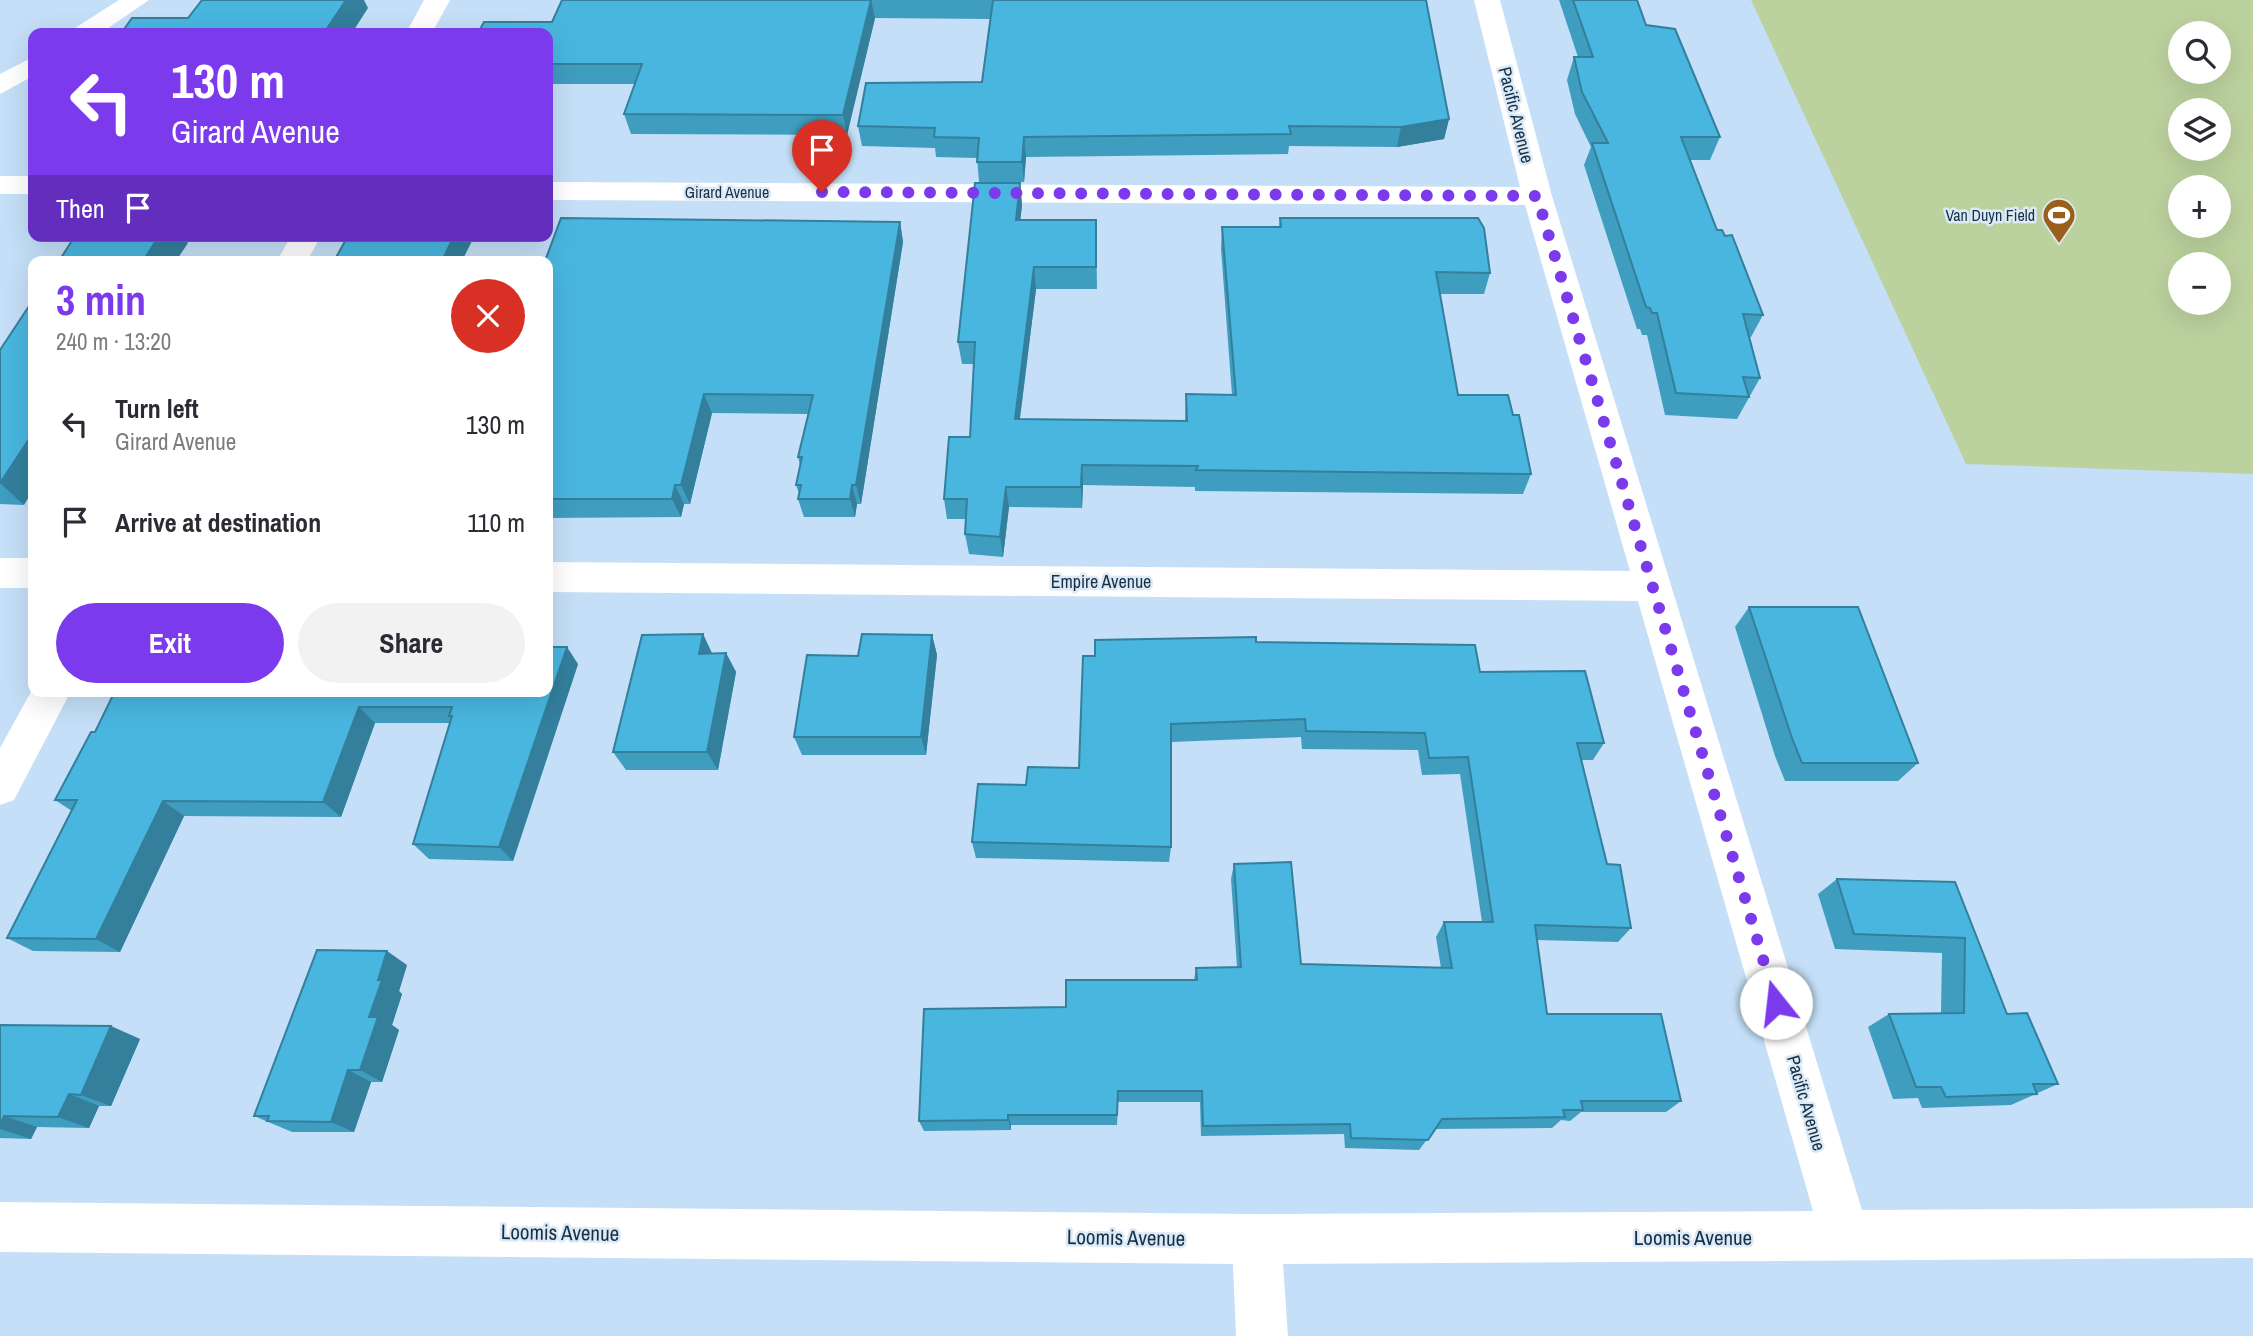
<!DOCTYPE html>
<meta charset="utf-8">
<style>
:root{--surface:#fff;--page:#f2f2f3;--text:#2b2b33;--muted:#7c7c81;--accent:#7c3aed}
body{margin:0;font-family:"Archivo Narrow",sans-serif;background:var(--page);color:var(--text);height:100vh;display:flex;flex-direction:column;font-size:26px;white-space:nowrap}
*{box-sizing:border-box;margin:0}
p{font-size:23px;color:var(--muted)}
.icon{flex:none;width:38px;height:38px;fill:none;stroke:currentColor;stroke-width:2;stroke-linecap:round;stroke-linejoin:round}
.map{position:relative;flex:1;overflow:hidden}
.drawer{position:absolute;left:28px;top:256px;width:525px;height:441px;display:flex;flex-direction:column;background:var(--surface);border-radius:14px;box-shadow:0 7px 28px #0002}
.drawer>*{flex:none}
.top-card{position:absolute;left:28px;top:28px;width:525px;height:214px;border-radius:14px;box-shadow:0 7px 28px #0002;background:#7c3aed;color:#fff;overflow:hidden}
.fabs{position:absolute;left:2168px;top:21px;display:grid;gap:14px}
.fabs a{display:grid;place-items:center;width:63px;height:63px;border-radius:50%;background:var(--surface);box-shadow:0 7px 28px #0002;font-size:35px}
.pin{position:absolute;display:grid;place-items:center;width:60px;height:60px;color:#fff;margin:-72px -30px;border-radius:50% 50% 50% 0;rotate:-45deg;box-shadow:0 0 7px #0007}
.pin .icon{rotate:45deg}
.me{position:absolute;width:77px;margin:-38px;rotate:344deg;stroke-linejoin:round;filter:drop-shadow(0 0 5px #0008)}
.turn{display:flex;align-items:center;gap:24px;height:147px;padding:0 28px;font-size:32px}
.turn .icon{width:91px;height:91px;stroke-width:2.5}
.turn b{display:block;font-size:49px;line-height:60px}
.then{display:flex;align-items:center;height:66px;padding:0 28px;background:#0003;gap:14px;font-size:26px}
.round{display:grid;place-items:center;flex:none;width:74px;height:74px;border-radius:37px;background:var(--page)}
.overview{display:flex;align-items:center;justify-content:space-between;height:119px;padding:0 28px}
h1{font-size:42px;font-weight:700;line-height:52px;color:var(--accent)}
.cta{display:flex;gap:14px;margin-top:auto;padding:14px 28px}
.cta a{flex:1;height:80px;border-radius:42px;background:var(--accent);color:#fff;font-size:28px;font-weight:700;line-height:80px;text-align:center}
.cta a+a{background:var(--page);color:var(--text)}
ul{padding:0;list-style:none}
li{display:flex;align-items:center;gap:21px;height:98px;padding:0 28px}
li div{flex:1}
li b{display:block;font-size:26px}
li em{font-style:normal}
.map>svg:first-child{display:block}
.green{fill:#bcd29e;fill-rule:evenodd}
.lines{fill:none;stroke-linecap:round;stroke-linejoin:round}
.minor{fill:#fff;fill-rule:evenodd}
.wall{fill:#3f9dc0}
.shaded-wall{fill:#337f9c}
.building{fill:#49b6df;stroke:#337f9c;stroke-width:2}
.route{stroke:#7c3aed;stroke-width:12;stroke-dasharray:0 21.6}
.labels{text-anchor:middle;stroke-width:5;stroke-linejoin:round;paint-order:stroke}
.far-street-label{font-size:16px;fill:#153148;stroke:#ddeaf6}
.far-poi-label{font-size:16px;fill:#153148;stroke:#ddeaf6;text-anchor:end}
.street-label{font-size:18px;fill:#153148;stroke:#ddeaf6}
.near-street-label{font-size:21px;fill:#153148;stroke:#ddeaf6}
</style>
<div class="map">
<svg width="2253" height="1336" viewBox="0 0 2253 1336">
<rect width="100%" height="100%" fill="#c4dff7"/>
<path class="green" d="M 1751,0 L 2253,0 L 2253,474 L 1966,464 ZM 2180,33 L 2219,33 L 2219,72 L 2180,72 ZM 2180,110 L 2219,110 L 2219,149 L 2180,149 ZM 2180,187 L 2219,187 L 2219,226 L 2180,226 ZM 2180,264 L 2219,264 L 2219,303 L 2180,303 Z"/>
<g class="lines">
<g class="minor">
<path d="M 119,0 L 149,0 L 101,33 L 71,33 L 75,28 Z"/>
<path d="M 424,0 L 450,0 L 432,33 L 406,33 Z"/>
<path d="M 1474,0 L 1500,0 L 1552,196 L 1862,1210 L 2253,1208 L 2253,1258 L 1283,1264 L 1288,1336 L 1236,1336 L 1233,1264 L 0,1252 L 0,1202 L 1257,1214 L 1813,1211 L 1638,601 L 548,592 L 548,562 L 1630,571 L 1525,205 L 548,200 L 548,182 L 1520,187 Z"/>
<path d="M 33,57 L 33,76 L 0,94 L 0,74 Z"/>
<rect x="0" y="176" width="33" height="18"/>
<path d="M 291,236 L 321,236 L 307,261 L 277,261 Z"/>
<rect x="0" y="558" width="33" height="30"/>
<path d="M 33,688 L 33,691 L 71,691 L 14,800 L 0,805 L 0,748 Z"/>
</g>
</g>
<g class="wall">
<path d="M 562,0 L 1426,0 L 1449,119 L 1444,139 L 1397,147 L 1289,146 L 1288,154 L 1026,157 L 1024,182 L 979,182 L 977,158 L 936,157 L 935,148 L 862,146 L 858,126 L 982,82 L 991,19 L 875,18 L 847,135 L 631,134 L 624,114 L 635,84 L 553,84 L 548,98 L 548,33 Z"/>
<path d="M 1559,0 L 1637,0 L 1646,25 L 1720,137 L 1710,160 L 1690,160 L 1717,230 L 1763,315 L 1751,337 L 1749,337 L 1760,378 L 1737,419 L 1665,415 L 1647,335 L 1642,335 L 1640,329 L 1637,329 L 1584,165 L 1591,147 L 1575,114 L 1567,80 L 1574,57 L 1578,57 Z"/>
<path d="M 1020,183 L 1022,205 L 1020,220 L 1096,220 L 1097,289 L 1036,289 L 1020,419 L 1185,421 L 1186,394 L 1232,395 L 1221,249 L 1222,227 L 1279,227 L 1280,218 L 1490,273 L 1484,294 L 1440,294 L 1458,395 L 1513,415 L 1531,474 L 1523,494 L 1195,491 L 1195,487 L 1083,485 L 1082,508 L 1009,507 L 1003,557 L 969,554 L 965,534 L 966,519 L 947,519 L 944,499 L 970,437 L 974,364 L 962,364 L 958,342 Z"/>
<path d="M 900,222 L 903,242 L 861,504 L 857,504 L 855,517 L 804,517 L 798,499 L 799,493 L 796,485 L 800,465 L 798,457 L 808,414 L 712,413 L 690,504 L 684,504 L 681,517 L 548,518 L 548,261 Z"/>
<path d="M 0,350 L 24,505 L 0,504 Z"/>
<path d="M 1749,607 L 1918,763 L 1898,781 L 1785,781 L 1775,756 L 1735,627 Z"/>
<path d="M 703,634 L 712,653 L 726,653 L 736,672 L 718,770 L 626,770 L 613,752 Z"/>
<path d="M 932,635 L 937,655 L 926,755 L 802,755 L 794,737 L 858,656 Z"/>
<path d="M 1256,642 L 1480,672 L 1604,743 L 1593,760 L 1582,760 L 1607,864 L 1631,928 L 1618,942 L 1537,940 L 1547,1014 L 1681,1101 L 1666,1112 L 1581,1112 L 1570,1121 L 1561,1120 L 1552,1128 L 1435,1129 L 1419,1150 L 1345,1148 L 1344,1134 L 1201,1136 L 1200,1102 L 1118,1102 L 1117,1125 L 1011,1125 L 1011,1130 L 924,1131 L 919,1121 L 1066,1007 L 1194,980 L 1196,968 L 1237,967 L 1231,879 L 1234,864 L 1301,964 L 1441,968 L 1436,937 L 1444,922 L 1482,922 L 1460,774 L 1422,775 L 1418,750 L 1302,749 L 1301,737 L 1171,742 L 1171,847 L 1169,862 L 976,858 L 972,842 L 1026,785 L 1079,768 L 1095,656 Z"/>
<path d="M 578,664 L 513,861 L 429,859 L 413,844 L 450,723 L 375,723 L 341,817 L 184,816 L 120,952 L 33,951 L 7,938 L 72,811 L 55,800 L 95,732 Z"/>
<path d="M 1837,879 L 1955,882 L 2007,1014 L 2058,1084 L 2011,1105 L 1922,1108 L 1918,1098 L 1893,1099 L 1868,1027 L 1889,1014 L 1941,1013 L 1942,953 L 1835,949 L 1818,894 Z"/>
<path d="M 407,965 L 399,991 L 402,994 L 392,1025 L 399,1030 L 382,1082 L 371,1082 L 354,1132 L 292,1132 L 254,1116 Z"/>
<path d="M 0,1025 L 140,1039 L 111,1106 L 99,1106 L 89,1128 L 37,1127 L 31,1139 L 0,1138 Z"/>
</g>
<g class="shaded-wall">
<path d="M 346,0 L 364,0 L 368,8 L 352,33 L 324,33 Z"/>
<path d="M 871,0 L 875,18 L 847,135 L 843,115 Z"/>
<path d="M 548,71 L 553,84 L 548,98 Z"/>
<path d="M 1449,119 L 1444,139 L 1397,147 L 1401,127 Z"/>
<path d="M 1024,137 L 1026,157 L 1024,182 L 1022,162 Z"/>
<path d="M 1020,183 L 1022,205 L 1018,242 L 1016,220 Z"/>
<path d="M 900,222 L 903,242 L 861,504 L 856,485 Z"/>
<path d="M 159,236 L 183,236 L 188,243 L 176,261 L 143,261 Z"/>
<path d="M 454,236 L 469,236 L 472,241 L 462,261 L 442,261 Z"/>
<path d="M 1034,267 L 1036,289 L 1017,440 L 1015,419 Z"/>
<path d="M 704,394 L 712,413 L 690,504 L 681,485 Z"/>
<path d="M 33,433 L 33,490 L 24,505 L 0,483 Z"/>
<path d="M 1082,465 L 1083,485 L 1082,508 L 1081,487 Z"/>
<path d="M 675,485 L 684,504 L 681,517 L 672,499 Z"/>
<path d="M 852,485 L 857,504 L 855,517 L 850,499 Z"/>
<path d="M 1006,487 L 1009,507 L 1003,557 L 1000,537 Z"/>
<path d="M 703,634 L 712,654 L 699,654 Z"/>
<path d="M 932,635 L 937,655 L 926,755 L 921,737 Z"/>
<path d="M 567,647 L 578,664 L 513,861 L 499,847 Z"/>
<path d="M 726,653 L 736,672 L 718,770 L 707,752 Z"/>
<path d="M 359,707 L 375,723 L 341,817 L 323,802 Z"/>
<path d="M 163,801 L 184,816 L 120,952 L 96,939 Z"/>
<path d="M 387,951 L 407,965 L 399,991 L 402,994 L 392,1025 L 399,1030 L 382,1082 L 360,1070 L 369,1017 L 378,980 Z"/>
<path d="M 111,1026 L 140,1039 L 111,1106 L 81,1095 Z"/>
<path d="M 348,1070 L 371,1082 L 354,1132 L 331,1122 Z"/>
<path d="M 69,1094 L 99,1106 L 89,1128 L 58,1117 Z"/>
<path d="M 1008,1115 L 1011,1125 L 1011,1130 L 1008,1120 Z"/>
<path d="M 4,1116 L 37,1127 L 31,1139 L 0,1129 L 0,1125 Z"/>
</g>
<g class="building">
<path d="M 202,0 L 346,0 L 324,33 L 115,33 L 117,31 L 122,32 L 132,18 L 188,18 Z"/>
<path d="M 562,0 L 871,0 L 843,115 L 624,114 L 642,64 L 548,64 L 548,33 L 478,33 L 484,22 L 552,22 Z"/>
<path d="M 993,0 L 1426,0 L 1449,119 L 1401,127 L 1289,126 L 1291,134 L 1024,137 L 1022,162 L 977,162 L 979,138 L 934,137 L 935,128 L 858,126 L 866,83 L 982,82 Z"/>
<path d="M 1573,0 L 1637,0 L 1646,25 L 1675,29 L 1720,137 L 1681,137 L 1717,230 L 1722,230 L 1725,236 L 1732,235 L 1763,315 L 1743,314 L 1760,378 L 1743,377 L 1749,397 L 1676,393 L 1657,313 L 1652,313 L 1650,308 L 1646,307 L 1592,143 L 1608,143 L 1582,92 L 1574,57 L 1593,57 Z"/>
<path d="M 975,183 L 1020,183 L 1016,220 L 1096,220 L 1096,267 L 1034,267 L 1015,419 L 1187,421 L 1186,394 L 1236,395 L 1222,227 L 1281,227 L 1280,218 L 1478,218 L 1484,228 L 1490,273 L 1436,272 L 1458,395 L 1508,395 L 1513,415 L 1519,415 L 1531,474 L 1196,470 L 1198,466 L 1082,465 L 1081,487 L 1006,487 L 1000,537 L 965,534 L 967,499 L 944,499 L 949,437 L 970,437 L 975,342 L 958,342 Z"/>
<path d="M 561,218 L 900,222 L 856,485 L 852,485 L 850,499 L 798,499 L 801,485 L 796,485 L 802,457 L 798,457 L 813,395 L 704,394 L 681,485 L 675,485 L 672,499 L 548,499 L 548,261 L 545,261 Z"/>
<path d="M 75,236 L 159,236 L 143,261 L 59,261 Z"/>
<path d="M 348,236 L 454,236 L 442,261 L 334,261 Z"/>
<path d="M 33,300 L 33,433 L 0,483 L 0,350 Z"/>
<path d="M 1749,607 L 1858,607 L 1918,763 L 1802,763 L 1792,738 Z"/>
<path d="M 703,634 L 699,654 L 726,653 L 707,752 L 613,752 L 642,635 Z"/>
<path d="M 862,634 L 932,635 L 921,737 L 794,737 L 807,655 L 858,656 Z"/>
<path d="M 1256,637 L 1256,642 L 1475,645 L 1480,672 L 1585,671 L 1604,743 L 1577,743 L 1607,864 L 1620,865 L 1631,928 L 1535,925 L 1547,1014 L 1661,1014 L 1681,1101 L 1581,1101 L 1583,1110 L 1563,1110 L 1565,1117 L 1442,1119 L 1428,1140 L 1351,1138 L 1350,1124 L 1203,1126 L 1202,1091 L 1118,1091 L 1117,1115 L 1008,1115 L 1008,1120 L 919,1121 L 924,1009 L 1066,1007 L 1066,980 L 1197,980 L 1196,968 L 1241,967 L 1234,864 L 1291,862 L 1301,964 L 1452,968 L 1444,922 L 1493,922 L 1468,757 L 1429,758 L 1425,733 L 1306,731 L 1305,719 L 1171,724 L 1171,847 L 972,842 L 978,784 L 1026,785 L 1028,767 L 1079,768 L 1083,656 L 1095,656 L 1095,640 Z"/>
<path d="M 548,647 L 567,647 L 499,847 L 413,844 L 452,716 L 449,716 L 452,707 L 359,707 L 323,802 L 163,801 L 96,939 L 7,938 L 77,800 L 55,800 L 91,732 L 95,732 L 115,691 L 548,691 Z"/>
<path d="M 1837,879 L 1955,882 L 2007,1014 L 2027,1013 L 2058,1084 L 2033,1084 L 2037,1094 L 1946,1097 L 1941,1087 L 1916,1087 L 1889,1014 L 1964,1013 L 1965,938 L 1854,934 Z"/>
<path d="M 317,950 L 387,951 L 378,980 L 382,980 L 369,1017 L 378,1017 L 360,1070 L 348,1070 L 331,1122 L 267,1121 L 269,1116 L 254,1116 Z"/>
<path d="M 0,1025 L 111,1026 L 81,1095 L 69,1094 L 58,1117 L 4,1116 L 0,1125 Z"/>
</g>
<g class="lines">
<path class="route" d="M 822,192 L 1537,196 L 1776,1003"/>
</g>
<defs>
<symbol id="stadium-pin" viewBox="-11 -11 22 30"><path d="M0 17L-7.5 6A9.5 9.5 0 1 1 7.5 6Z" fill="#98601b" stroke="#ddeaf6"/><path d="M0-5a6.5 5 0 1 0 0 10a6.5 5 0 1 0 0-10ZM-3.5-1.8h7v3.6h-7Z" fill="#fff"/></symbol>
</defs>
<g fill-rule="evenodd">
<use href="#stadium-pin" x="2040" y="196" width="38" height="52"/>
</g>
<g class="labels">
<g class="far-street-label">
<text x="727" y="198">Girard Avenue</text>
</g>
<g class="far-poi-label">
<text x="2035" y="221">Van Duyn Field</text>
</g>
<g class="street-label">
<text transform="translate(1516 115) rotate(76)" y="6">Pacific Avenue</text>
<text x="1101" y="588">Empire Avenue</text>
<text transform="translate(1806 1103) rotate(74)" y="6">Pacific Avenue</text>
</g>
<g class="near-street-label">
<text transform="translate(560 1233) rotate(1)" y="7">Loomis Avenue</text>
<text transform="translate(1126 1238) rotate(1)" y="7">Loomis Avenue</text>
<text x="1693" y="1245">Loomis Avenue</text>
</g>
</g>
</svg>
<div class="fabs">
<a><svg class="icon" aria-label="search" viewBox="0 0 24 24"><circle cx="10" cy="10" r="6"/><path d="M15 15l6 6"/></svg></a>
<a><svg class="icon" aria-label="layers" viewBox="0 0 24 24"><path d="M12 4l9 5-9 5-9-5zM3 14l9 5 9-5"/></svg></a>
<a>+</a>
<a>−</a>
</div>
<div class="pin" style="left:822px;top:192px;background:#d93025"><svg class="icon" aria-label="arrive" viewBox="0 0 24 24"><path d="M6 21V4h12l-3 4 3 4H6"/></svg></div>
<svg class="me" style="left:1776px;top:1003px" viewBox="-20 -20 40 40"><circle r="19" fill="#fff"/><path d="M0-13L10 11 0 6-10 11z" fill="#7c3aed"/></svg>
<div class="top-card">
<div class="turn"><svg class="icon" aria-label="left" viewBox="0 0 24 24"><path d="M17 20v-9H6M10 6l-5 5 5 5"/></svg><div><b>130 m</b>Girard Avenue</div></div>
<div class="then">Then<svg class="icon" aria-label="arrive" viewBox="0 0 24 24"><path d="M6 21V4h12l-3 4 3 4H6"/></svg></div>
</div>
<section class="drawer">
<div class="overview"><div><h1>3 min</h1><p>240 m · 13:20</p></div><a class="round" style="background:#d93025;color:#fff"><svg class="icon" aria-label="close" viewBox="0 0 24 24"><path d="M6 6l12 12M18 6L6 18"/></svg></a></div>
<ul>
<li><svg class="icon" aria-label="left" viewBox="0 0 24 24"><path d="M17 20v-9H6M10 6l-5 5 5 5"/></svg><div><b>Turn left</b><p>Girard Avenue</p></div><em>130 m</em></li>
<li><svg class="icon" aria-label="arrive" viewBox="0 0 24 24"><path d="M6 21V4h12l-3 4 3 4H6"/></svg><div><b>Arrive at destination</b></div><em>110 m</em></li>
</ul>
<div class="cta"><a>Exit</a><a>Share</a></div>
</section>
</div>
